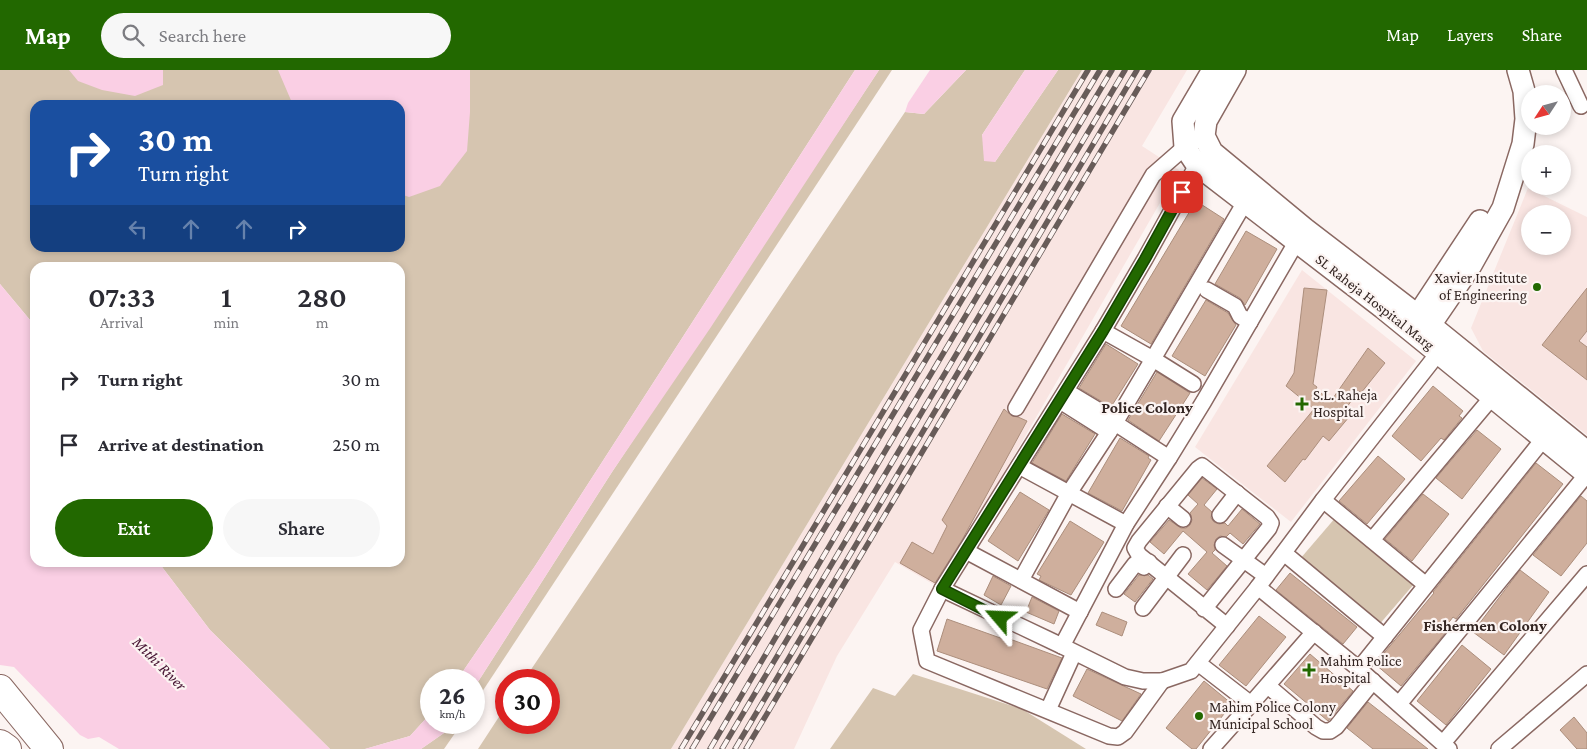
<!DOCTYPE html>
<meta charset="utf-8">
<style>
:root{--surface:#fff;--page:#f7f7f7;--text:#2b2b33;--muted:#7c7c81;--accent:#226800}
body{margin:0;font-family:"Crimson Pro",serif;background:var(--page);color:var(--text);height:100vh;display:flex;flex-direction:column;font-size:19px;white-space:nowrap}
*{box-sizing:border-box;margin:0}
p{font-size:16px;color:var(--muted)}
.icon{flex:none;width:28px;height:28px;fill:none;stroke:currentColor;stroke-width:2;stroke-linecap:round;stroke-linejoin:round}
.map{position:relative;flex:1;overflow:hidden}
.side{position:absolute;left:30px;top:192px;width:375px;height:305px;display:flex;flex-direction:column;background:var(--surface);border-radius:15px;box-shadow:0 2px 8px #0003}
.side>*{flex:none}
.guide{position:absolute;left:30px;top:30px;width:375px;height:152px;border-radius:15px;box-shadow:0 2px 8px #0003;background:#1a4fa0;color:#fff;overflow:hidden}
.needle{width:32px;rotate:234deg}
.tools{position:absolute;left:1521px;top:15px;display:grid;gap:10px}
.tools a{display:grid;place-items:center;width:50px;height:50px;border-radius:50%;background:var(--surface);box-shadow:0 2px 8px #0003;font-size:25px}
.speed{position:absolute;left:420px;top:599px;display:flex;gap:10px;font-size:25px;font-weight:700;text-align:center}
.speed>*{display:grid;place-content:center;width:65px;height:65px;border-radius:50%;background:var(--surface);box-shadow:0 2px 8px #0003;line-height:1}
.speed small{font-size:12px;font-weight:400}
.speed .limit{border:8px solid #d22;background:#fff;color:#111}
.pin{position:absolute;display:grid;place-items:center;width:42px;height:42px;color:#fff;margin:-21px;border-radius:10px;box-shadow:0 2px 8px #0006}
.me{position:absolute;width:55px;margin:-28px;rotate:296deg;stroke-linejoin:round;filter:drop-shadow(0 0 4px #0008)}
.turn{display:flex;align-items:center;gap:18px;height:105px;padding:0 25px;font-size:22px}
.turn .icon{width:65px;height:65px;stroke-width:2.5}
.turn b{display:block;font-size:35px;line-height:42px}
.lanes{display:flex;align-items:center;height:48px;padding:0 25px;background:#0003;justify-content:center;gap:25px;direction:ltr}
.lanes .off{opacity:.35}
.eta{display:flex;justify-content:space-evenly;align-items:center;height:85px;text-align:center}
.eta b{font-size:30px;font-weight:600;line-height:35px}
.cta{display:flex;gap:10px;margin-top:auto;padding:10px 25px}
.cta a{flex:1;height:58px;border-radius:30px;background:var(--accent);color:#fff;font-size:20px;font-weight:600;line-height:58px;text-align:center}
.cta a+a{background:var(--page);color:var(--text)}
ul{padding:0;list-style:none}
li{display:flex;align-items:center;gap:15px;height:65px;padding:0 25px}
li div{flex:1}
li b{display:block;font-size:19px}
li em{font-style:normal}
header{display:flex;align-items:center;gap:30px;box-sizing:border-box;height:70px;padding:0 25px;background:var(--accent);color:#fff}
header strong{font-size:24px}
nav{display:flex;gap:28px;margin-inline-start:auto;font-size:18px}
.search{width:350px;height:45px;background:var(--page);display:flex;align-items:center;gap:12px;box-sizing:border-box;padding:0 18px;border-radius:28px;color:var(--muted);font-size:19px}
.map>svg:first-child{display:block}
.built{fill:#f9e5e2;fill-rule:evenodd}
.green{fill:#d6c5b0;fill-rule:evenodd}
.water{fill:#facfe4}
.building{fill:#cfaf9d;stroke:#ac8e7c}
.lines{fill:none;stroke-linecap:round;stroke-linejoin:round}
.street-casing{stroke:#8a6862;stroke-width:18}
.secondary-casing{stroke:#8a6862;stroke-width:24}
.highway-casing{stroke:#8a6862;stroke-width:30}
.street{stroke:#fff;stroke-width:15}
.secondary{stroke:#fff;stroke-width:21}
.highway{stroke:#fff;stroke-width:28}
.rail-casing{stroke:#685c59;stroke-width:5.5}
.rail{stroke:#fcf4f2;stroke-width:4;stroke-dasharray:11;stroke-linecap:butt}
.route-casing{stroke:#164400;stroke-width:12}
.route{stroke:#226800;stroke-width:9}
.poi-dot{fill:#226800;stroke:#fcf4f2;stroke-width:2}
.labels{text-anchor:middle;stroke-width:4.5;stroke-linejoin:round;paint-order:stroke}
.poi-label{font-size:15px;fill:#332522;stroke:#fcf4f2;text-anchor:start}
.street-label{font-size:15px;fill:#332522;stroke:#fcf4f2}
.neighbourhood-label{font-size:16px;font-weight:bold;fill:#332522;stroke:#fcf4f2}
.water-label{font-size:16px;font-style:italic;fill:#471533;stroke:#fcf4f2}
</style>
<header>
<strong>Map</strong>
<div class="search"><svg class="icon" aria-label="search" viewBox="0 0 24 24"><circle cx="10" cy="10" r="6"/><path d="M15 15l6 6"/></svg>Search here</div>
<nav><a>Map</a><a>Layers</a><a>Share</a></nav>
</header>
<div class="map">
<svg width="1587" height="679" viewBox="0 0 1587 679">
<rect width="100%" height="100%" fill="#fcf4f2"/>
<g class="built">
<path d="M 1082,0 L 1187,0 L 1142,76 L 1179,100 L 938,517 L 895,492 L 837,586 L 794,679 L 671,679 Z"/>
<path d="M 1528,118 L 1587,147 L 1587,365 L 1483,281 L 1471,258 ZM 1530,144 L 1562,144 L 1562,176 L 1530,176 Z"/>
<path d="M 1302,200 L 1416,291 L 1291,452 L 1195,377 Z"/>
</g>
<g class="green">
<path d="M 0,0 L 855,0 L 535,496 L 457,610 L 431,610 L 431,643 L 410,666 L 365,679 L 330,679 L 210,560 L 159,493 L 400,492 L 400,198 L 35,198 L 35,256 L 0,214 ZM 35,35 L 400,35 L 400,178 L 35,178 Z"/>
<path d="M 879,0 L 892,0 L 474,634 L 474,618 L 612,402 Z"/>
<path d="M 966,0 L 1025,0 L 982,65 L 995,92 L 1058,0 L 1082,0 L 671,679 L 478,679 L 506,636 L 506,652 L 549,652 L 549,610 L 524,610 L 905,42 L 924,44 Z"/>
<path d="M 1336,447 L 1414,514 L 1378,556 L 1300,489 Z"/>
<path d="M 913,604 L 1022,639 L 1086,679 L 830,679 L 873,618 L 895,626 Z"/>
<path d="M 451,653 L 462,653 L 444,679 L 421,679 L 444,663 Z"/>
</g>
<g class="water">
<path d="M 69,0 L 163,0 L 163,15 L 135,26 L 102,20 L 78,11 Z"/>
<path d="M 278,0 L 470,0 L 470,42 L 467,81 L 440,116 L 409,127 L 400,124 L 400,35 L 293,35 Z"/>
<path d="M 855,0 L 879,0 L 711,257 L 612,402 L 474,618 L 474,610 L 457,610 L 535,496 Z"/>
<path d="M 930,0 L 966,0 L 924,44 L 905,42 L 908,33 Z"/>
<path d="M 1025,0 L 1058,0 L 995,92 L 984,91 L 982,65 Z"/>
<path d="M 0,214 L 35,256 L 35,492 L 159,493 L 210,560 L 330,679 L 119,679 L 99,667 L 88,669 L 80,665 L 14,597 L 0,595 Z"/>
<path d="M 431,643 L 431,652 L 451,653 L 444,663 L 421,679 L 365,679 L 410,666 Z"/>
</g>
<g class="building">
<path d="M 1196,131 L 1224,149 L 1151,274 L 1121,256 Z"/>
<path d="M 1246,161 L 1277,179 L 1245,235 L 1240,228 L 1215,214 Z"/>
<path d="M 1304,218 L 1327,220 L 1313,314 L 1317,317 L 1316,319 L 1331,331 L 1368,278 L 1385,293 L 1361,323 L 1359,321 L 1343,342 L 1349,347 L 1329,371 L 1323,366 L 1305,390 L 1303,389 L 1285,412 L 1267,396 L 1314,339 L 1286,316 L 1294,303 Z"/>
<path d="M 1587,218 L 1587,261 L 1579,271 L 1587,277 L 1587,310 L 1542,275 Z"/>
<path d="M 1206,230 L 1228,243 L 1236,255 L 1205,306 L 1172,286 Z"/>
<path d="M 1106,274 L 1138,294 L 1111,337 L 1079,318 Z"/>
<path d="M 1157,302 L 1190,323 L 1159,371 L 1128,350 Z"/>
<path d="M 1433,316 L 1463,341 L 1459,346 L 1462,348 L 1444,370 L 1441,368 L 1421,391 L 1392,366 Z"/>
<path d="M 1004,339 L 1012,346 L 1018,347 L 1027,351 L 962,470 L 935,513 L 900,493 L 912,472 L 933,484 L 947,456 L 942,450 Z"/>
<path d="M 1062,344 L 1095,364 L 1066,411 L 1032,393 Z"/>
<path d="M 1477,360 L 1501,379 L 1462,429 L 1436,408 Z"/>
<path d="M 1120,368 L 1149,386 L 1148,388 L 1151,390 L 1122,441 L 1088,423 Z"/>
<path d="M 1378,386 L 1405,409 L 1367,454 L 1339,431 Z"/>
<path d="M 1536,393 L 1563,414 L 1456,549 L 1453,547 L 1443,560 L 1446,562 L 1401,616 L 1375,594 L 1434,523 L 1433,522 Z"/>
<path d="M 1202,408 L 1217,419 L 1204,435 L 1212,442 L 1211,448 L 1214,452 L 1219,454 L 1225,453 L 1228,456 L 1242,439 L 1260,454 L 1243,474 L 1230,463 L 1226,467 L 1220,466 L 1216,469 L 1214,475 L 1215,480 L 1212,483 L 1227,496 L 1207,520 L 1188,504 L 1207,482 L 1183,461 L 1164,484 L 1150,472 L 1169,450 L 1181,458 L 1186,458 L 1190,455 L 1192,450 L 1190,443 L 1198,434 L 1188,425 Z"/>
<path d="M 1020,422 L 1049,440 L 1018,491 L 988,471 Z"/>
<path d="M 1423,424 L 1449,444 L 1412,491 L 1385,469 Z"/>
<path d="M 1581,426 L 1587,431 L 1587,473 L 1561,506 L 1533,485 Z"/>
<path d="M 1070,451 L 1104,472 L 1071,525 L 1039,510 L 1041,506 L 1037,504 Z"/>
<path d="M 1520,500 L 1549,522 L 1504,585 L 1473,562 Z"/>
<path d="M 1290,503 L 1357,557 L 1343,574 L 1276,520 Z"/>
<path d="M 1139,505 L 1148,505 L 1153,509 L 1135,532 L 1124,524 Z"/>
<path d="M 993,506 L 1011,516 L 1001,535 L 984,525 Z"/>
<path d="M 1032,527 L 1059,541 L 1054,554 L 1026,542 Z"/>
<path d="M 1102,542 L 1127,552 L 1122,566 L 1096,555 Z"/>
<path d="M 1259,546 L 1286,567 L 1246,616 L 1219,595 Z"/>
<path d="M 947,549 L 1006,570 L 1007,568 L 1062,588 L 1047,619 L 937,581 Z"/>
<path d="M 1462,575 L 1491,599 L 1446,655 L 1417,631 Z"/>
<path d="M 1310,584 L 1353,621 L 1328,651 L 1284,614 Z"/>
<path d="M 1087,599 L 1141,624 L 1122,651 L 1073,626 Z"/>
<path d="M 1204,611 L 1232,634 L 1196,679 L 1192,679 L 1166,658 Z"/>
<path d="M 1368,632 L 1428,679 L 1373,679 L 1347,658 Z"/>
<path d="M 1574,647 L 1587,663 L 1587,679 L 1577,679 L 1560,660 Z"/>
</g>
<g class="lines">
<defs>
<g id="street">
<path d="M 1564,0 L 1581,36"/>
<path d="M 1301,164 L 1204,331 L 1169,388 L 1126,454 L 1062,576 L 1125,607 L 1143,611 L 1162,611 L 1191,601 L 1258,517 L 1323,430 L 1443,277"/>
<path d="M 1207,220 L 1235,236 L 1240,246 L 1250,252"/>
<path d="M 1103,261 L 1153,289 L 1193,314"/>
<path d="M 1066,321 L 1116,351"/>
<path d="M 1060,331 L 1109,362"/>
<path d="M 1016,338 L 1153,105 L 1185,77 L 1194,72"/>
<path d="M 1115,353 L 1169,388"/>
<path d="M 1019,396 L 1126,454"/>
<path d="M 1323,430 L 1426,515"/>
<path d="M 1167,436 L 1183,449"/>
<path d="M 1220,445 L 1237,423"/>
<path d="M 1372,470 L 1498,320"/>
<path d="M 1223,475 L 1266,506"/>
<path d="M 966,481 L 1080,542"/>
<path d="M 1284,483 L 1385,567"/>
<path d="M 1021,510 L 1069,423 L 1115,353 L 1153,289 L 1245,132"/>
<path d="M 1258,517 L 1359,599 L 1449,679"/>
<path d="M 942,519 L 921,560 L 927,591 L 1109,666 L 1118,667 L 1125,662 L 1162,611"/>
<path d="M 1116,519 L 1135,494 L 1138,494 L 1144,497 L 1149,492"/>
<path d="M 1143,538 L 1183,485"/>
<path d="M 1204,539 L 1269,458 L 1271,453 L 1267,447 L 1202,396 L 1198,399 L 1139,471 L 1135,478 L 1139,485 L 1227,556"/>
<path d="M 1062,576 L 942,519 L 1103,261 L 1145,189 L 1197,95"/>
<path d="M 1198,593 L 1251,634 L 1314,562"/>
<path d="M 1359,599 L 1549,362"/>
<path d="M 1268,616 L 1316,657 L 1323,661 L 1330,661 L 1336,657 L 1373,611"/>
<path d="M 1399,634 L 1587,404"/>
<path d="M 1048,640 L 1074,583"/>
<path d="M 1443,673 L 1587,504"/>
<path d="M 1211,679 L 1251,634"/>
<path d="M 1499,679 L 1587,604"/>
</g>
<g id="secondary">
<path d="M 1213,0 L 1183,51 L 1185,77 L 1197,95 L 1383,238 L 1587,404"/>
<path d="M 1235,0 L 1206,51 L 1204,66 L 1212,82 L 1305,159 L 1430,255 L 1587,382"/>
<path d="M 1413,259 L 1418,245 L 1480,151"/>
<path d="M 1418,260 L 1430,255 L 1471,195 L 1503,138 L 1523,74 L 1526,49 L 1524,21 L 1518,0"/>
</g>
<g id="highway">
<path d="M 0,619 L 49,679"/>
<path d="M 0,674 L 7,679"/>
</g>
</defs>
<use href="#street" class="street-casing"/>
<use href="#secondary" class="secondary-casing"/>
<use href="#highway" class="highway-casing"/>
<use href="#street" class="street"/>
<use href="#secondary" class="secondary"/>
<use href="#highway" class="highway"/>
<defs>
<g id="rail">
<path d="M 681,679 L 1088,0"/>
<path d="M 692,679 L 1100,0"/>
<path d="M 710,679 L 900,356 L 1112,0"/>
<path d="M 722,679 L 1125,0"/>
<path d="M 735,679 L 1137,0"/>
<path d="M 746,679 L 1149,0"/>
</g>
</defs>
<use href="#rail" class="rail-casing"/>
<use href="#rail" class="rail"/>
</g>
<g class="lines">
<defs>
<path id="route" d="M 1000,548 L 942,519 L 1103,261 L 1145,189 L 1182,122"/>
</defs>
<use href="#route" class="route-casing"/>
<use href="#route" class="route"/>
</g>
<g class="poi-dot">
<circle cx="1537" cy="217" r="5"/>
<path d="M1299.5 326.5h5v5h5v5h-5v5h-5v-5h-5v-5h5z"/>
<path d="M1306.5 592.5h5v5h5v5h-5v5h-5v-5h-5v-5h5z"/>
<circle cx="1199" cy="646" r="5"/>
</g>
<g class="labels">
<g class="poi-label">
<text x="1527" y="213" text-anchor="end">Xavier Institute<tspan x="1527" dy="17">of Engineering</tspan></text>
<text x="1313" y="330">S.L. Raheja<tspan x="1313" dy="17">Hospital</tspan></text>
<text x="1320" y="596">Mahim Police<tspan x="1320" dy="17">Hospital</tspan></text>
<text x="1209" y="642">Mahim Police Colony<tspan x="1209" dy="17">Municipal School</tspan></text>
</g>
<g class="street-label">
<text transform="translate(1375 232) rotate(38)" y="5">SL Raheja Hospital Marg</text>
</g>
<g class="neighbourhood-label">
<text x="1147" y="343">Police Colony</text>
<text x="1485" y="561">Fishermen Colony</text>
</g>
<g class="water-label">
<text transform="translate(160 593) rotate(45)" y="6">Mithi River</text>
</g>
</g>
</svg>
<div class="tools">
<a><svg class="needle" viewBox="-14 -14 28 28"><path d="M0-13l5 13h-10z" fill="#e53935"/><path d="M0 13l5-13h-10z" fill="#7c7c81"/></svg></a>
<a>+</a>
<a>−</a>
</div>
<div class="speed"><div>26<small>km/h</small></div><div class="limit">30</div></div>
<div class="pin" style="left:1182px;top:122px;background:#d93025"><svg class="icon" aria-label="arrive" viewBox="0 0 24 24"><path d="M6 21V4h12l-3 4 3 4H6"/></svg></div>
<svg class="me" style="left:1000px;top:548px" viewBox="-20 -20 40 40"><path d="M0-17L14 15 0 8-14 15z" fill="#226800" stroke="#fff" stroke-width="4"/></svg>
<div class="guide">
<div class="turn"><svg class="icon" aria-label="right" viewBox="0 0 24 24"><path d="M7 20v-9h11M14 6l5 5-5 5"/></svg><div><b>30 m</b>Turn right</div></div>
<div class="lanes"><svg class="icon off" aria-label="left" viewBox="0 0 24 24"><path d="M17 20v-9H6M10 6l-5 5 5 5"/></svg><svg class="icon off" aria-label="ahead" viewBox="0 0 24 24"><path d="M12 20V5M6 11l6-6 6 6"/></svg><svg class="icon off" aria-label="ahead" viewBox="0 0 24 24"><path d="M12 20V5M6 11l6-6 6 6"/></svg><svg class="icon" aria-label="right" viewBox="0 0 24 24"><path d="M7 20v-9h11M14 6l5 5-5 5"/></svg></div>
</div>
<section class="side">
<div class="eta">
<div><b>07:33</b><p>Arrival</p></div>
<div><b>1</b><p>min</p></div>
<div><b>280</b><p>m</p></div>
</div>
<ul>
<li><svg class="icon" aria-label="right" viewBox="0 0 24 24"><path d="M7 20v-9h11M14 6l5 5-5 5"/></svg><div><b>Turn right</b></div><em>30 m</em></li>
<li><svg class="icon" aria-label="arrive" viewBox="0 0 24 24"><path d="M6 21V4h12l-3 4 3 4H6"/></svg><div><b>Arrive at destination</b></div><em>250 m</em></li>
</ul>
<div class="cta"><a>Exit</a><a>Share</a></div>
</section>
</div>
